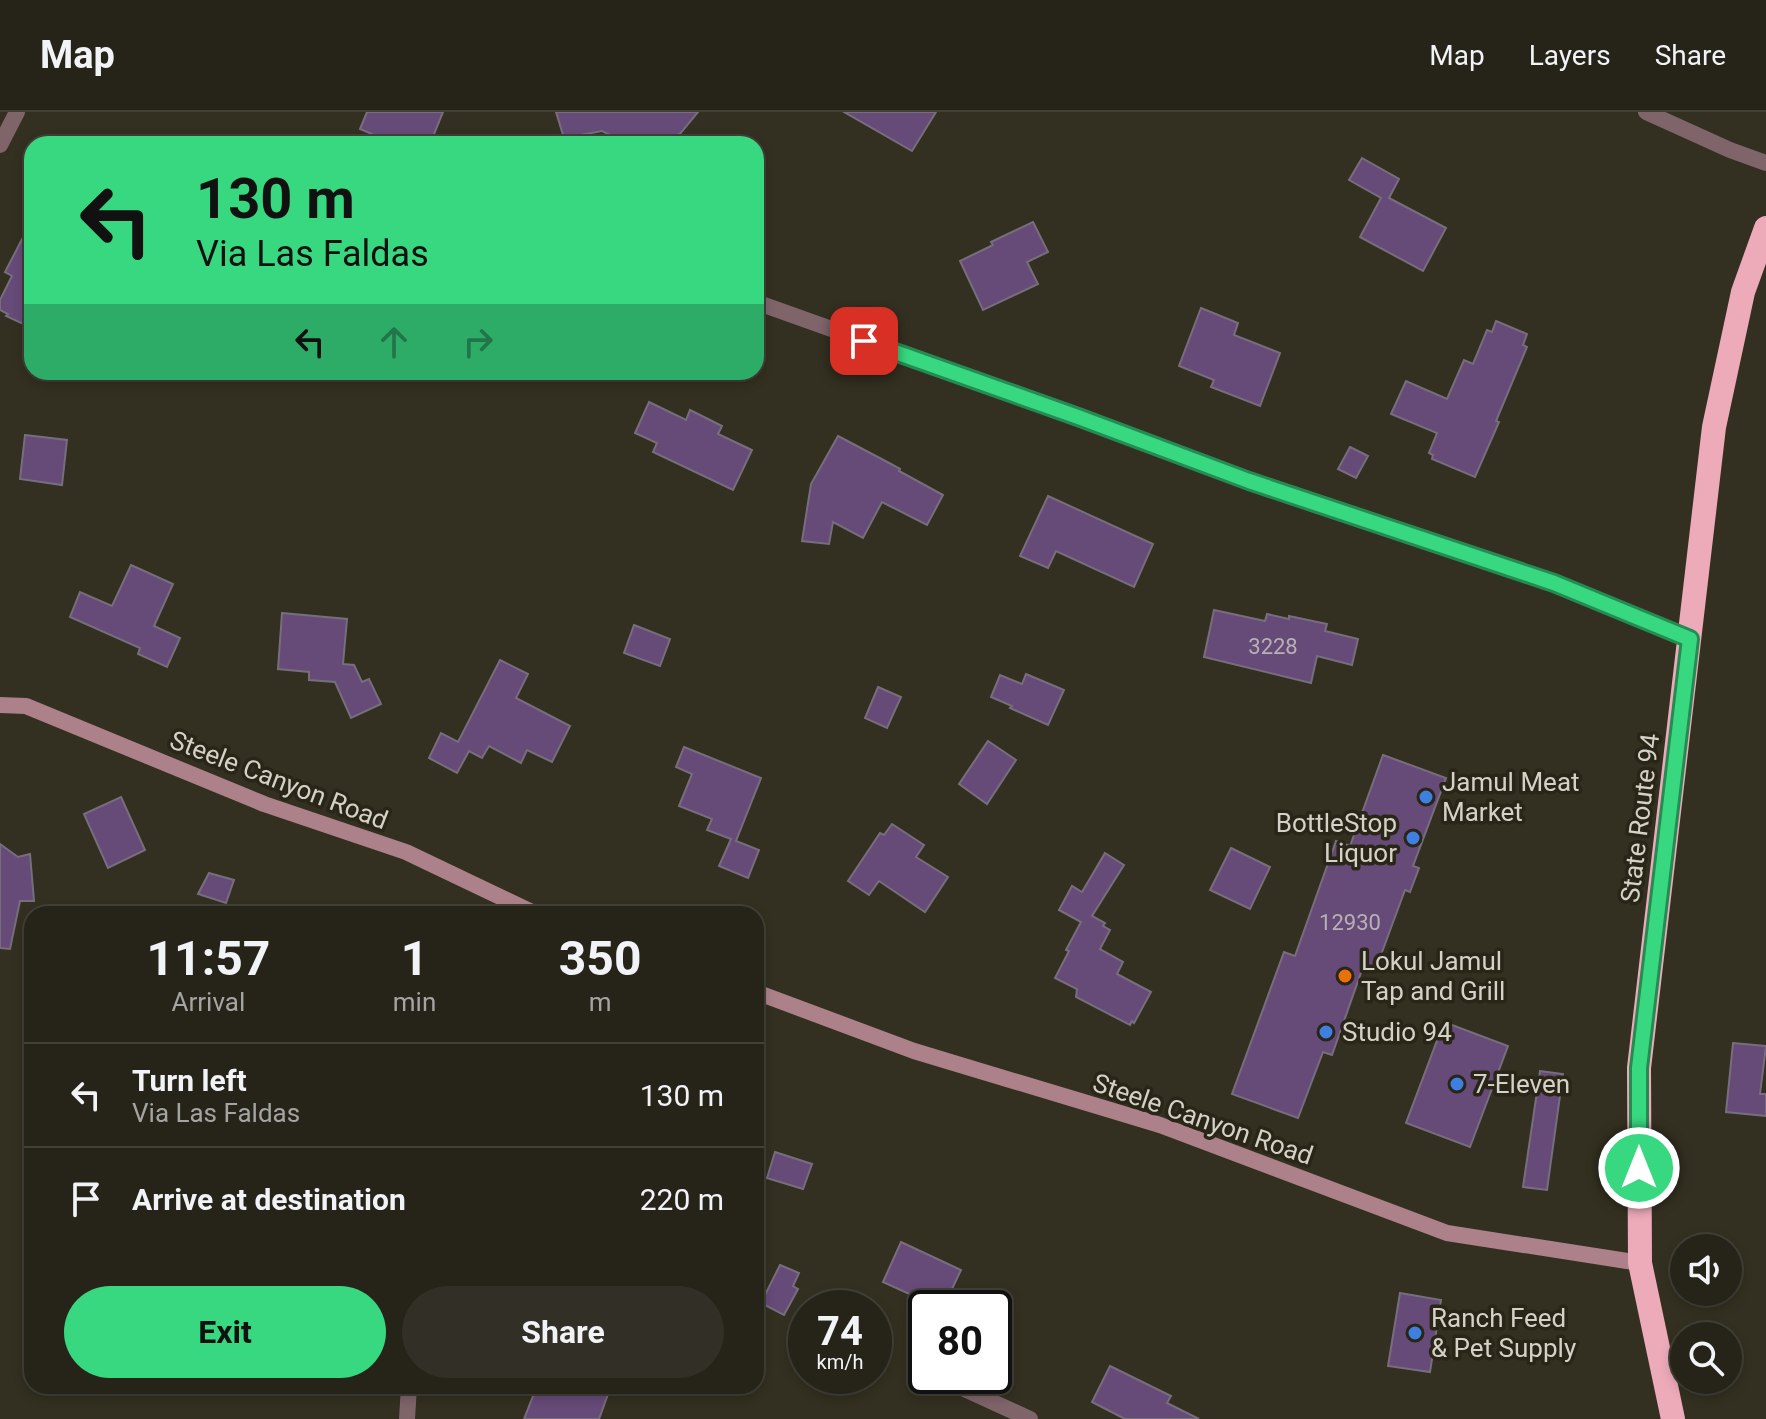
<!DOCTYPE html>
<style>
:root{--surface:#262419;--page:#323026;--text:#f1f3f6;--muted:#a4a4a2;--line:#424138;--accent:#38d880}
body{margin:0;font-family:Roboto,sans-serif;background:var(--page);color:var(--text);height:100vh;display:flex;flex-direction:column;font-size:30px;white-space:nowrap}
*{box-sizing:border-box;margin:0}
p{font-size:26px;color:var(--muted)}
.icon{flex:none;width:44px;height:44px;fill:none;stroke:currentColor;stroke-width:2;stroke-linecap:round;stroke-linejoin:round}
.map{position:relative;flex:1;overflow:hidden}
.drawer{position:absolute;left:24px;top:794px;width:740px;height:488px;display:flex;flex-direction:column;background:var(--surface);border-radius:24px;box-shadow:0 4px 12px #0003,0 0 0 2px var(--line)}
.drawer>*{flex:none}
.banner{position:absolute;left:24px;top:24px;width:740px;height:244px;border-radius:24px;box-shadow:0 4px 12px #0003,0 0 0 2px var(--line);background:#38d880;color:#111;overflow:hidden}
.tools{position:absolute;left:1670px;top:1122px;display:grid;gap:16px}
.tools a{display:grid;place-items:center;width:72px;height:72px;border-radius:50%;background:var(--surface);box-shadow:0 4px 12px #0003,0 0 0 2px var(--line);font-size:40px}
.speed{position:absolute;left:788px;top:1178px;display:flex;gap:16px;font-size:40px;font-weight:700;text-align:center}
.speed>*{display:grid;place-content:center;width:104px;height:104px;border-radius:50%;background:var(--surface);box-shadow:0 4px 12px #0003,0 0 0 2px var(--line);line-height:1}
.speed small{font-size:20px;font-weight:400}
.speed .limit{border:4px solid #111;border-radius:12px;background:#fff;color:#111}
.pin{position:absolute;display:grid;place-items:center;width:68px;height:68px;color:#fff;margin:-34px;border-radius:16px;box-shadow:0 4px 12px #0006}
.me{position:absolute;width:88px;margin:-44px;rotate:0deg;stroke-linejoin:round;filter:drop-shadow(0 0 6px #0008)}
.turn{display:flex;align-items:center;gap:28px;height:168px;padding:0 40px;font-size:36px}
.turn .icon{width:104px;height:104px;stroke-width:2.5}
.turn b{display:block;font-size:56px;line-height:68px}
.lanes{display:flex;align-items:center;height:76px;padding:0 40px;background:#0003;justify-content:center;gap:40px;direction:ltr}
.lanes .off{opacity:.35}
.eta{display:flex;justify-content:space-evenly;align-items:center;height:136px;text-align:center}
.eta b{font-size:48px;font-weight:700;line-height:56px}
.cta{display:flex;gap:16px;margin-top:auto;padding:16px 40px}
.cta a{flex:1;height:92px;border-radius:48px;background:var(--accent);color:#111;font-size:32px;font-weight:700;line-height:92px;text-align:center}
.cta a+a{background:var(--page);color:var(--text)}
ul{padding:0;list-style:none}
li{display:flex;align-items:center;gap:24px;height:104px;padding:0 40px;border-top:2px solid var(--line)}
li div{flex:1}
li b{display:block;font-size:30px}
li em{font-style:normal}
header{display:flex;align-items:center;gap:48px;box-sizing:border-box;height:112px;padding:0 40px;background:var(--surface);border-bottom:2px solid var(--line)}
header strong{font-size:38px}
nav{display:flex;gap:44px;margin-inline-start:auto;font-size:28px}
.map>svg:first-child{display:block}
.building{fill:#664a78;stroke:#776e7d;stroke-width:2}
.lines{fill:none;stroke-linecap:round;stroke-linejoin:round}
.street{stroke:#7f646a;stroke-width:16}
.secondary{stroke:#ac818a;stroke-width:16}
.highway{stroke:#edabba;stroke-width:24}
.route-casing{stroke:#248c53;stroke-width:20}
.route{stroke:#38d880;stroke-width:14}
.shop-dot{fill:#3f7fe0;stroke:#292617;stroke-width:3}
.food-dot{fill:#e8710a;stroke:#292617;stroke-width:3}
.labels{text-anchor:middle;stroke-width:7;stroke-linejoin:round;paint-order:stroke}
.number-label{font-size:22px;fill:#b8b0b4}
.street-label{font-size:26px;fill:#d4d2c8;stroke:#292617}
.poi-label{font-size:26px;fill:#d4d2c8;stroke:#292617;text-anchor:start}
</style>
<header>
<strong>Map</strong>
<nav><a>Map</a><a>Layers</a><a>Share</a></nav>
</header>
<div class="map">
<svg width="1766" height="1307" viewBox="0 0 1766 1307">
<rect width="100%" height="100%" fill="#333021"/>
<g class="building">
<path d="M 367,0 L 443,0 L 430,32 L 395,32 L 360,17 Z"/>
<path d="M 556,0 L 698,0 L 680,22 L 660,28 L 658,32 L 620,32 L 620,28 L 602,19 L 564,26 Z"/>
<path d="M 844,0 L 936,0 L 912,39 Z"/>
<path d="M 1362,46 L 1399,67 L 1389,86 L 1446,116 L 1423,159 L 1360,125 L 1381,86 L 1349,68 Z"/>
<path d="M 32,108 L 32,216 L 6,204 L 8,202 L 0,198 L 0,188 L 12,164 L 5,160 Z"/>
<path d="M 1033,110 L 1048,140 L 1027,150 L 1038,172 L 983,198 L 960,149 L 993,133 L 991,130 Z"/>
<path d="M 1201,196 L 1238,211 L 1234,223 L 1280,241 L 1260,294 L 1211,275 L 1214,268 L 1179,254 Z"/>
<path d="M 1496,209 L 1527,222 L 1523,233 L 1527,235 L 1496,309 L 1499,310 L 1475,365 L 1432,347 L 1433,343 L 1429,341 L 1437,321 L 1391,302 L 1406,269 L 1447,287 L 1464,248 L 1473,252 L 1487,218 L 1492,220 Z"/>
<path d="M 649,290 L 686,308 L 690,298 L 722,314 L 718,322 L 752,338 L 733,378 L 653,340 L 657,331 L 635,321 Z"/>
<path d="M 25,323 L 67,328 L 62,373 L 20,367 Z"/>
<path d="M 838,324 L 891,352 L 900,357 L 899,359 L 943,383 L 927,413 L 882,390 L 863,426 L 833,410 L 829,432 L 802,429 L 811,372 Z"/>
<path d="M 1350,335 L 1368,344 L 1356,366 L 1338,357 Z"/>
<path d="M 1048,384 L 1153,432 L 1134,475 L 1056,439 L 1048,456 L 1020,444 Z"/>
<path d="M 131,453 L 173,472 L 154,514 L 180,526 L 167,555 L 138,542 L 140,536 L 70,505 L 80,480 L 112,494 Z"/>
<path d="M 1214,498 L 1265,509 L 1267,502 L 1289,507 L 1289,504 L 1327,512 L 1325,519 L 1358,527 L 1352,553 L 1317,544 L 1311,571 L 1204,545 Z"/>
<path d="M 282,501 L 347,507 L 343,552 L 354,553 L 362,570 L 369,567 L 381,592 L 351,606 L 335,570 L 309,568 L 309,560 L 278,557 Z"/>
<path d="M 634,513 L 670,527 L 660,554 L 624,541 Z"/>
<path d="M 500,548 L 528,562 L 516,586 L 570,614 L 552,650 L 527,638 L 521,651 L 489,634 L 482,646 L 469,639 L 457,661 L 429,646 L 441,621 L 458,630 Z"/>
<path d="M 1026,562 L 1064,578 L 1048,613 L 1010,596 L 1012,594 L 991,585 L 1000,563 L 1022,572 Z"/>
<path d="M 878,575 L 901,585 L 887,616 L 865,606 Z"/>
<path d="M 988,629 L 1016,648 L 987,692 L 959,672 Z"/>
<path d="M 684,635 L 761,666 L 736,729 L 759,738 L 748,766 L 719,754 L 731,727 L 707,718 L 712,707 L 679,694 L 692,662 L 676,655 Z"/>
<path d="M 1383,643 L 1446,666 L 1413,754 L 1419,756 L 1410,780 L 1405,778 L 1375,859 L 1363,855 L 1332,943 L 1323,940 L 1298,1006 L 1232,982 L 1284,840 L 1295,844 L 1336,729 L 1350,734 Z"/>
<path d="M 121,685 L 145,738 L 108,756 L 84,702 Z"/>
<path d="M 892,712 L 924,733 L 916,745 L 948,765 L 925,800 L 879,769 L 869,783 L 848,769 L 880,721 L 884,723 Z"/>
<path d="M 0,732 L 18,745 L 30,742 L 34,789 L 20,789 L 10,837 L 0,836 Z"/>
<path d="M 1231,736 L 1270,755 L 1250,797 L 1210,778 Z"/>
<path d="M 1105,741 L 1124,753 L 1092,804 L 1105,811 L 1103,814 L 1110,818 L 1100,837 L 1123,850 L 1117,862 L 1151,880 L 1134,911 L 1132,909 L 1130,913 L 1076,885 L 1077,877 L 1055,866 L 1069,839 L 1066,838 L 1081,810 L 1059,798 L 1072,774 L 1082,780 Z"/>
<path d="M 209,761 L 234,768 L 226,791 L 198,782 Z"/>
<path d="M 1444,910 L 1508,934 L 1470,1035 L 1406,1011 Z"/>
<path d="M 1733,931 L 1766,934 L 1760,982 L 1766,982 L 1766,1004 L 1726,1000 Z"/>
<path d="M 1540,959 L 1563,962 L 1547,1078 L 1523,1075 Z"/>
<path d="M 775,1040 L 812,1052 L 803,1077 L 767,1066 Z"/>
<path d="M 901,1130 L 961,1158 L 943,1196 L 940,1196 L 883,1170 Z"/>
<path d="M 780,1153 L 799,1161 L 793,1174 L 798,1177 L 784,1203 L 761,1191 Z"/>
<path d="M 1400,1181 L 1441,1188 L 1430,1260 L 1388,1254 Z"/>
<path d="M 1110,1254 L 1171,1284 L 1167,1291 L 1199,1307 L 1125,1307 L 1092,1290 Z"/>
<path d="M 537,1274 L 611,1274 L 599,1307 L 524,1307 Z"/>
</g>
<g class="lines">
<g class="street">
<path d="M 1646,0 L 1730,38 L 1766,51"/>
<path d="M 0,33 L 17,0"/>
<path d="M 756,190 L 1078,305 L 1249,369 L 1554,471 L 1690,527"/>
<path d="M 936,1264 L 1030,1307"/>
<path d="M 407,1307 L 409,1274"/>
</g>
<g class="secondary">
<path d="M 0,593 L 26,594 L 264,692 L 406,740 L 536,802"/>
<path d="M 756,880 L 914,939 L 1160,1013 L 1447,1121 L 1640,1151"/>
</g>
<path class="highway" d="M 1673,1307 L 1640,1151 L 1639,956 L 1714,315 L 1743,180 L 1766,116"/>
</g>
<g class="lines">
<defs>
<path id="route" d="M 864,229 L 1078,305 L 1249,369 L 1554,471 L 1690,527 L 1639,956 L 1639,1056"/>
</defs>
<use href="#route" class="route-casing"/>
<use href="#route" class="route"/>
</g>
<g class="shop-dot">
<circle cx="1426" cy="685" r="8"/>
<circle cx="1413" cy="726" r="8"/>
<circle cx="1326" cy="920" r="8"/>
<circle cx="1457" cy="972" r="8"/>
<circle cx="1415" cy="1221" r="8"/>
</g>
<circle class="food-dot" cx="1345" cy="864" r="8"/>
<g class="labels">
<g class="number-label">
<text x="1273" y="542">3228</text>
<text x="1350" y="818">12930</text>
</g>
<g class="street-label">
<text transform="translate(279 668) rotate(21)" y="9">Steele Canyon Road</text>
<text transform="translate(1640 706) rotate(-83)" y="9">State Route 94</text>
<text transform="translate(1203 1007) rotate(19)" y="9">Steele Canyon Road</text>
</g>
<g class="poi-label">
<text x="1442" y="679">Jamul Meat<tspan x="1442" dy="30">Market</tspan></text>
<text x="1397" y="720" text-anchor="end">BottleStop<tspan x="1397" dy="30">Liquor</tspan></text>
<text x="1361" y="858">Lokul Jamul<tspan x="1361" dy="30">Tap and Grill</tspan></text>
<text x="1342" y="929">Studio 94</text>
<text x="1473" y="981">7-Eleven</text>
<text x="1431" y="1215">Ranch Feed<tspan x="1431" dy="30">&amp; Pet Supply</tspan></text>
</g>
</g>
</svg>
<div class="tools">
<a><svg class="icon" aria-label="sound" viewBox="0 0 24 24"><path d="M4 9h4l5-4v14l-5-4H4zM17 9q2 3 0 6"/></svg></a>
<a><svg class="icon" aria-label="search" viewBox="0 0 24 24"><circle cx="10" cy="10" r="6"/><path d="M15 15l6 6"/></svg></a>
</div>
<div class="speed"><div>74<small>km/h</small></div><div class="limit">80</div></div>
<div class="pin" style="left:864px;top:229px;background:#d93025"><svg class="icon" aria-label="arrive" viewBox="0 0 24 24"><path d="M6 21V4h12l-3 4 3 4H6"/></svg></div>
<svg class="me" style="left:1639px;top:1056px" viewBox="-20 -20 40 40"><circle r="17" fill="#38d880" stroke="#fff" stroke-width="3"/><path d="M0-11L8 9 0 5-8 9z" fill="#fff"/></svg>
<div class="banner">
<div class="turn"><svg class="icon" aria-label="left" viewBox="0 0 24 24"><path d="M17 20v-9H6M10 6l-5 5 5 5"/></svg><div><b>130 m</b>Via Las Faldas</div></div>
<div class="lanes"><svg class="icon" aria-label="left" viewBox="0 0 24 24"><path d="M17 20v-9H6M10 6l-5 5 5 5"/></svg><svg class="icon off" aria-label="ahead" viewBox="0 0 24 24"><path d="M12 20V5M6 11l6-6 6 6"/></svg><svg class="icon off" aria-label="right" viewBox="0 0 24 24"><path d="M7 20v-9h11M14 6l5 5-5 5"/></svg></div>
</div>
<section class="drawer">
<div class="eta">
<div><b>11:57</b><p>Arrival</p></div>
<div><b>1</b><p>min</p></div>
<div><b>350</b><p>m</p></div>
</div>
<ul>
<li><svg class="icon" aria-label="left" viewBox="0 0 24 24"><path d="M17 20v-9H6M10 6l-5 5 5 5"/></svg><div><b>Turn left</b><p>Via Las Faldas</p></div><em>130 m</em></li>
<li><svg class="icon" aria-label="arrive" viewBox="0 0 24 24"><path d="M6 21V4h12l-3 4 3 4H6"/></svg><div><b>Arrive at destination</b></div><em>220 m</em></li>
</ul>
<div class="cta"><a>Exit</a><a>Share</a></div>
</section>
</div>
